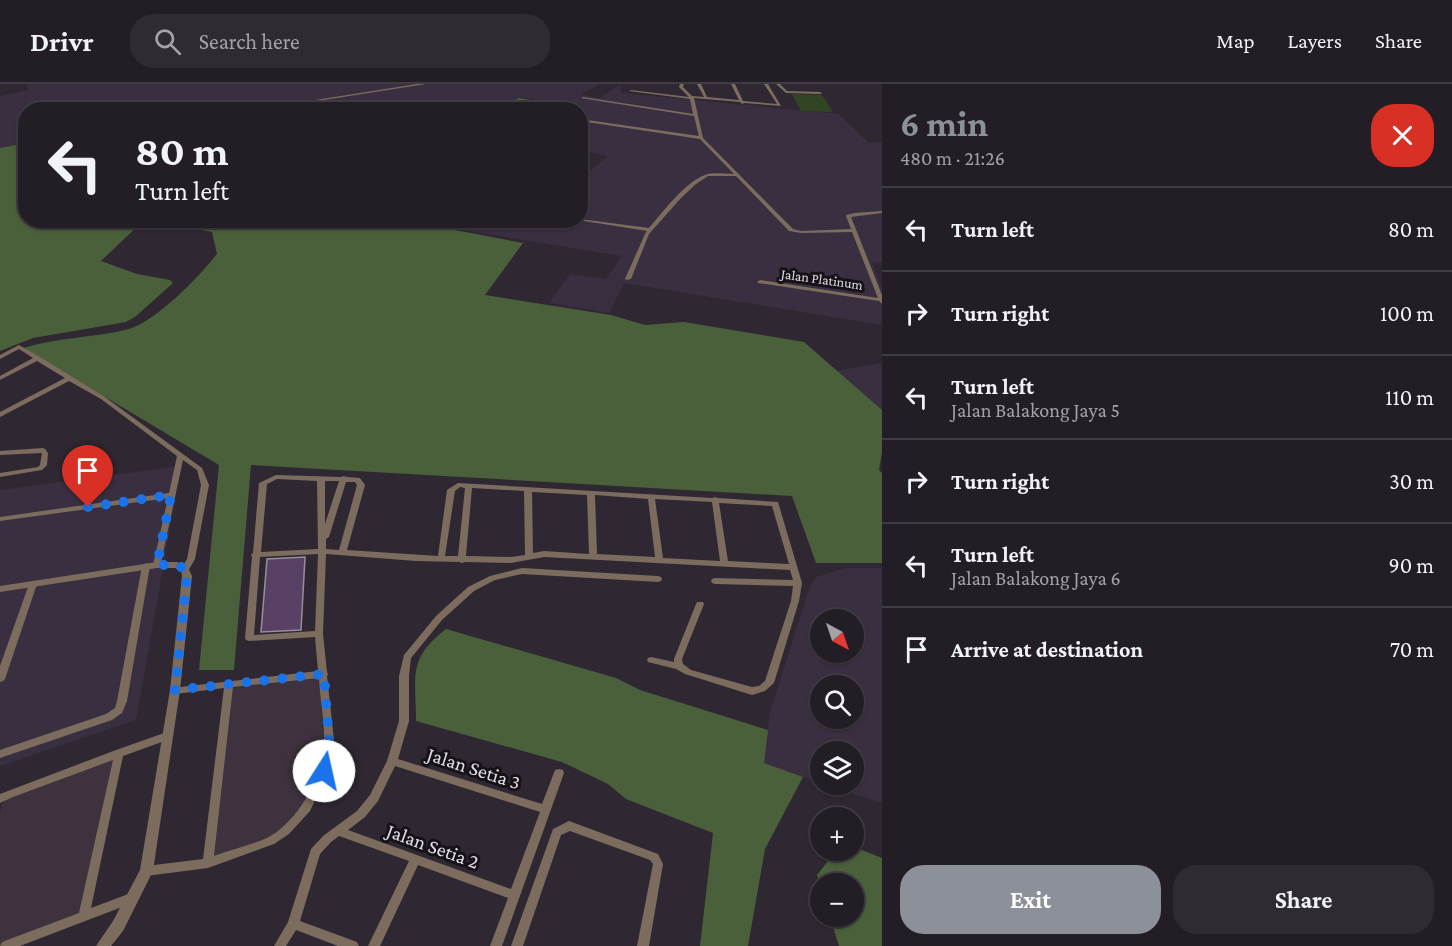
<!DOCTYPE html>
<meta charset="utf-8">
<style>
:root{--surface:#231e26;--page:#2f2b32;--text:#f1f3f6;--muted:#a3a2a7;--line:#403c43;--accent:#8c9099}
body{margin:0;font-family:"Crimson Pro",serif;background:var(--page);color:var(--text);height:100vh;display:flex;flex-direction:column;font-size:22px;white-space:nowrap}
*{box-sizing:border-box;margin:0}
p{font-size:20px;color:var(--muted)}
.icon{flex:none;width:33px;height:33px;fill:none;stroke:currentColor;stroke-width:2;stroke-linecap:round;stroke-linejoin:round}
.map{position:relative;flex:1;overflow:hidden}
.details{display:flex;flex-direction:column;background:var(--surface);width:570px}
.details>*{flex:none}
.hud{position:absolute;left:18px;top:18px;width:570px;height:126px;border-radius:24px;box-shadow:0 2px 4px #0004,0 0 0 2px var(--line);background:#231e26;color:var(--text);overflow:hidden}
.needle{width:39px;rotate:140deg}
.buttons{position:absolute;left:810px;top:525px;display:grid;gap:12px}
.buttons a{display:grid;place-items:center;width:54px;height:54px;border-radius:50%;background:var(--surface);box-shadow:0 2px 4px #0004,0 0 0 2px var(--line);font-size:30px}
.pin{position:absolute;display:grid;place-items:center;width:51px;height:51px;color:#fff;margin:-62px -26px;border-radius:50% 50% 50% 0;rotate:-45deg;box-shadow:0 0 6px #0007}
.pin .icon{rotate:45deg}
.me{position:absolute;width:66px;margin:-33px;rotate:10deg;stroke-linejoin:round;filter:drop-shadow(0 0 4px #0008)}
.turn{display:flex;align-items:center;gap:21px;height:126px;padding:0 18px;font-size:27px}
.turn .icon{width:78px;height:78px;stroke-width:2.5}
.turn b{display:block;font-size:42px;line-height:51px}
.round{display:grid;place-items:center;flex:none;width:63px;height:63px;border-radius:24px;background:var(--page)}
.summary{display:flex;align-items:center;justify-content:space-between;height:102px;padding:0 18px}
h1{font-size:36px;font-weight:700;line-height:45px;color:var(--accent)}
.cta{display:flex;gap:12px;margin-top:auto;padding:12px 18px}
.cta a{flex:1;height:69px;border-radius:24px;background:var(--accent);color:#fff;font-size:24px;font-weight:700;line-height:69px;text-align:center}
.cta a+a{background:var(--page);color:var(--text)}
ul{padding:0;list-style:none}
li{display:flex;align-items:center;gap:18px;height:84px;padding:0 18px;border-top:2px solid var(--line)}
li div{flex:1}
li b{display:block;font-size:22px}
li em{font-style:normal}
header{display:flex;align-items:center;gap:36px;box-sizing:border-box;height:84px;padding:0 30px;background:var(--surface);border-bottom:2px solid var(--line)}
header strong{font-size:28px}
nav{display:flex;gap:33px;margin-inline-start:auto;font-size:21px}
.search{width:420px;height:54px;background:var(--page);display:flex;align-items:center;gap:15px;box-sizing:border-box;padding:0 21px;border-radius:24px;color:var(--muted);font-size:22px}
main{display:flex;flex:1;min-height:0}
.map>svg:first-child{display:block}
.commercial{fill:#3e323e}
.built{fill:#3a2f40;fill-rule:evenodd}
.green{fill:#314524}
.forest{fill:#49603a}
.building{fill:#584164;stroke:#978f9c;stroke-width:1.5}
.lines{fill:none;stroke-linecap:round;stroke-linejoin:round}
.minor{fill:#7b6c5e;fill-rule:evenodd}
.tertiary{fill:#7b6c5e;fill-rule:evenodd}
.route{stroke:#1a73e8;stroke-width:10;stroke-dasharray:0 18}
.labels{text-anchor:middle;stroke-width:6;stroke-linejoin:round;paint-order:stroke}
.far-street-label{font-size:14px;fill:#e4dfe7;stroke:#161217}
.near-street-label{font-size:20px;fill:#e4dfe7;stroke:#161217}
</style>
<header>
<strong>Drivr</strong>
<div class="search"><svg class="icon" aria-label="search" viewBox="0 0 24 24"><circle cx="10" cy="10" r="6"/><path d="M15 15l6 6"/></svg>Search here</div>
<nav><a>Map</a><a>Layers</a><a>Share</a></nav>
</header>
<main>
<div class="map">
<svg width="882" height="862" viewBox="0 0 882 862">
<rect width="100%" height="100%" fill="#2f2833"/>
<g class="commercial">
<path d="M 320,593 L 324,671 L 319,687 L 302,722 L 283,744 L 266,755 L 214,773 L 233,603 Z"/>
<path d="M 114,675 L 80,831 L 0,861 L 0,729 L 2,720 L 8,714 Z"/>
</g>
<g class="built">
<path d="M 25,0 L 600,0 L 580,11 L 600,14 L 620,0 L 621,9 L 838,30 L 869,59 L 882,58 L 882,178 L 872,179 L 882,205 L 882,241 L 624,199 L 609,229 L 549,219 L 570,190 L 606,195 L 622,172 L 407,137 L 580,136 L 581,94 L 608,72 L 581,66 L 580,26 L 554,25 L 571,16 L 555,19 L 522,13 L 505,21 L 484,26 L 26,26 L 25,59 L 0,64 L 0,12 L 29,6 Z"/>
<path d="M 882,279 L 882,326 L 836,287 Z"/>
<path d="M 181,382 L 136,636 L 0,682 L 0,406 Z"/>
<path d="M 846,484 L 882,484 L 882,719 L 826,701 L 854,700 L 854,668 L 820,668 L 820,699 L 763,679 L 770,629 L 809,505 L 816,493 ZM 820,536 L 854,536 L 854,568 L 820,568 ZM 820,602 L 854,602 L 854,634 L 820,634 Z"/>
</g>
<path class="green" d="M 792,10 L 822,11 L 833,28 L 801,27 Z"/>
<g class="forest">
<path d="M 519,14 L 555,20 L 546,25 L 484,25 L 505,21 Z"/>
<path d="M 25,59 L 26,136 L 150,137 L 141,139 L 101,177 L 137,190 L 170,196 L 173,199 L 135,233 L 126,238 L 33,254 L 0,267 L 0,64 Z"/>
<path d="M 153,137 L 408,137 L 523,159 L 485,211 L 611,231 L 645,241 L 684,238 L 804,258 L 882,326 L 882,368 L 879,386 L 882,389 L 882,479 L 816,479 L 792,412 L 251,381 L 234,586 L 199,586 L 219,381 L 23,264 C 58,253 94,254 129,245 C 156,237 199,193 217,170 L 212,148 Z"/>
<path d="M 446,545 L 616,594 L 640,606 L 768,646 L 764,679 L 803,693 L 765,765 L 748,862 L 700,862 L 713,749 L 626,715 L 608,700 L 562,678 L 416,637 C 416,592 407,575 446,545 Z"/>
<path d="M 854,763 L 882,774 L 882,862 L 839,862 L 830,833 L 854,832 L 854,800 L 820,801 L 817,791 L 836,767 L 854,766 Z"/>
</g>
<path class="building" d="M 305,473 L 301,546 L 261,548 L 267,475 Z"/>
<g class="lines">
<g class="minor">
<path d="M 417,0 L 426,0 L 292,21 L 290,20 Z"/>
<path d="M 680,0 L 684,0 L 683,3 L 692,12 L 704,13 L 697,0 L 701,0 L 707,13 L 739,16 L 731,0 L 735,0 L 743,17 L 777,20 L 764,0 L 768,0 L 781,22 L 744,19 L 742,20 L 740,18 L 694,14 L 703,54 L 793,145 L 801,147 L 851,145 L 846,132 L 846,131 L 855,129 L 882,127 L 882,129 L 851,133 L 882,211 L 882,220 L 879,217 L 758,199 L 757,198 L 760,196 L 878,214 L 852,148 L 801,149 L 789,147 L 736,92 L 708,92 L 696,100 L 681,114 L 649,150 L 631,195 L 626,196 L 625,195 L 645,150 L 647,147 L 578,136 L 580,136 L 580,135 L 649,144 C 663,128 685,98 705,91 C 713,88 725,90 734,90 L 700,55 L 580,37 L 580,35 L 699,52 L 694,32 L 581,14 L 583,13 L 693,30 L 690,15 L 629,7 L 631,6 L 689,13 L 679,3 Z"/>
<path d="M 776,0 L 780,0 L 787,7 L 820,8 L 822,9 L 820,10 L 786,9 Z"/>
<path d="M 19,261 L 40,273 L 105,313 L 202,384 L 209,401 L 195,475 L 188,487 L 182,487 L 181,485 L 187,475 L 201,401 L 197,386 L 183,376 L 160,483 L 154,483 L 153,481 L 168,414 L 0,437 L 0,433 L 169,409 L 177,372 L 101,315 L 69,297 L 0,333 L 0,328 L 65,294 L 37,277 L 0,296 L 0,292 L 33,274 L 19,265 L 0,275 L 0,271 Z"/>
<path d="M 43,364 L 45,365 L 48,369 L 47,381 L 42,386 L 0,393 L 0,389 L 38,383 L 40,381 L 42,369 L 0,371 L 0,367 Z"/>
<path d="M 276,391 L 341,393 L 344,392 L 347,393 L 360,394 L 365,401 L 347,466 L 438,472 L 447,406 L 458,399 L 712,414 L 715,413 L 718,414 L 778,418 L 802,499 L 799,517 L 774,599 L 765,607 L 752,611 L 685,590 L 676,585 L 648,578 L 647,576 L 648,574 L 651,573 L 674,578 L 674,575 L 696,520 L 697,518 L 703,518 L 704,520 L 682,575 L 683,580 L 691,586 L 752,603 L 759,602 L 765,597 L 791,517 L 793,502 L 715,500 L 712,499 L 711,497 L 712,495 L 715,494 L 793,496 L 790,486 L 544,473 L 511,479 L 465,478 L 462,479 L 459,478 L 416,477 L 326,470 L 323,550 L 327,588 L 328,590 L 327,592 L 334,656 L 329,687 L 310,727 L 289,750 L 274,760 L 208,784 L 146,792 L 142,790 L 141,787 L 142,784 L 146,782 L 203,775 L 224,604 L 175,610 L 172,608 L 170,606 L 172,604 L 318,587 L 315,553 L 249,557 L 246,556 L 245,554 L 252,473 L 251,471 L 253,469 L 259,399 ZM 277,395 L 317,397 L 318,465 L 261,468 L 267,400 ZM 325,397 L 339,397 L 325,440 ZM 346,398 L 355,398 L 357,401 L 339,466 L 326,465 L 326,455 L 329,453 ZM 460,403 L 465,404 L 458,472 L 445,472 L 455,407 ZM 472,404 L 524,407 L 525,471 L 511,473 L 466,472 ZM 532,408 L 587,411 L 589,470 L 544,467 L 533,469 ZM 595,411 L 648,415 L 655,473 L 597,470 ZM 655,415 L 712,418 L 720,477 L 663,474 ZM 719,419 L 772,422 L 789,480 L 728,477 ZM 318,470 L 315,547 L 254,551 L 260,473 ZM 319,594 C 320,614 324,634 324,654 C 325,690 299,737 267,754 C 251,761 230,766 214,772 L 233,603 Z"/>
<path d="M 146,479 L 150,482 L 127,617 L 122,629 L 112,636 L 0,674 L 0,666 L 106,630 L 115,624 L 117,617 L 142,482 Z"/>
<path d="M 522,484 L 658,492 L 661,493 L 662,495 L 661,497 L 658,498 L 522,490 L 495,496 L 474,507 L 442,536 L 411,574 L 409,592 L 409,637 L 398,675 L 542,720 L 555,686 L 559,685 L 563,686 L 564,689 L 502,862 L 490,862 L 508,814 L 418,781 L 380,862 L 368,862 L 409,777 L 339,752 L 331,758 L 320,770 L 300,837 L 357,858 L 359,862 L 338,862 L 296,846 L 286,862 L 274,862 L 288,838 L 311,765 L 323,752 L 357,727 L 370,711 L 387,677 L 399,637 L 399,592 L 404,571 L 436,532 L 468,503 L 490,492 ZM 395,682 L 540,728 L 511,805 L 348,746 L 365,733 L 378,717 Z"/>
<path d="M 33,497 L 36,498 L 37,500 L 5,595 L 3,597 L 0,598 L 0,582 L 29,500 L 30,498 Z"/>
<path d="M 167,648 L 170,649 L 172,652 L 170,655 L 123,672 L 91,824 L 131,809 L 135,810 L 137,814 L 135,818 L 20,862 L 0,862 L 2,858 L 79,829 L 113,676 L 13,713 L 0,719 L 0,710 L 116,666 Z"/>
<path d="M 569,737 L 658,770 L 663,780 L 649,862 L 637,862 L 653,780 L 650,776 L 570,747 L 561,751 L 523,862 L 511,862 L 552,748 L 553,745 Z"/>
</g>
<path class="tertiary" d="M 157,478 L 177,478 L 188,483 L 192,492 L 180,606 L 153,787 L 123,847 L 111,862 L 96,862 L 113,837 L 140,786 L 170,606 L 182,492 L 181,487 L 175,484 L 157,484 L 0,508 L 0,502 Z"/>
</g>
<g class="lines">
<path class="route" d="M 88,423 L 171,411 L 157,481 L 177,481 L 185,485 L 187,492 L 175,606 L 324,590 L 329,656 L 324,687"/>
</g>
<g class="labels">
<g class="far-street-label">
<text transform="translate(822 195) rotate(8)" y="5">Jalan Platinum</text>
</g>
<g class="near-street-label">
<text transform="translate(474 684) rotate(18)" y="7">Jalan Setia 3</text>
<text transform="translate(433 762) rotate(20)" y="7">Jalan Setia 2</text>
</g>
</g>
</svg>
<div class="buttons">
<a><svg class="needle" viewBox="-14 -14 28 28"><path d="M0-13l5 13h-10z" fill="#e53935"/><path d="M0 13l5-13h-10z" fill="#a3a2a7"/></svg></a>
<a><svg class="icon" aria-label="search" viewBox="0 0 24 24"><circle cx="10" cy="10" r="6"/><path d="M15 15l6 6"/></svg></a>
<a><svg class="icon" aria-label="layers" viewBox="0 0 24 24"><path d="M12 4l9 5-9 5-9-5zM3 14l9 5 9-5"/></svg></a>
<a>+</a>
<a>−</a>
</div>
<div class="pin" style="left:88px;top:423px;background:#d93025"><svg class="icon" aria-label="arrive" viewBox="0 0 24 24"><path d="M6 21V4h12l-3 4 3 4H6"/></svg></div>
<svg class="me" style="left:324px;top:687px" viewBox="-20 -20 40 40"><circle r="19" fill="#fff"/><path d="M0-13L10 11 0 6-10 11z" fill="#1a73e8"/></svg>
<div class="hud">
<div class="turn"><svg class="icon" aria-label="left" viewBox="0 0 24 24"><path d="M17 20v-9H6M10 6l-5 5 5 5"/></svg><div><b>80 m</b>Turn left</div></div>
</div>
</div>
<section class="details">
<div class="summary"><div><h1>6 min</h1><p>480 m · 21:26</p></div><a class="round" style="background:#d93025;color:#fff"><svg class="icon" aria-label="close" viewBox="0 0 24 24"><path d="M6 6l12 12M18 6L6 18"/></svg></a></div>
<ul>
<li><svg class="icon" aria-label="left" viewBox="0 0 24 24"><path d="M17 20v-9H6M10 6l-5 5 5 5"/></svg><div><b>Turn left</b></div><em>80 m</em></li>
<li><svg class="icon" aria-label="right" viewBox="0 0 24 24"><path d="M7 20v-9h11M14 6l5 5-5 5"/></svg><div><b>Turn right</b></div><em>100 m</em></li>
<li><svg class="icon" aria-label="left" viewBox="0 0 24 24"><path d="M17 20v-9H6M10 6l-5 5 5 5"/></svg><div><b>Turn left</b><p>Jalan Balakong Jaya 5</p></div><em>110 m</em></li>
<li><svg class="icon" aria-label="right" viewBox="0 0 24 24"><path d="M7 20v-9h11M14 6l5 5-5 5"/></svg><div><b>Turn right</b></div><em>30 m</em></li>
<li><svg class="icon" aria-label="left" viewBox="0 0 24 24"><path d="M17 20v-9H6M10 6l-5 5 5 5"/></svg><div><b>Turn left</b><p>Jalan Balakong Jaya 6</p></div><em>90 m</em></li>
<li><svg class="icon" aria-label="arrive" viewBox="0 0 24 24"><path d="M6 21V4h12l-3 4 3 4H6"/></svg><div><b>Arrive at destination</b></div><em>70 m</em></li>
</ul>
<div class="cta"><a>Exit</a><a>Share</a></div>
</section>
</main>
